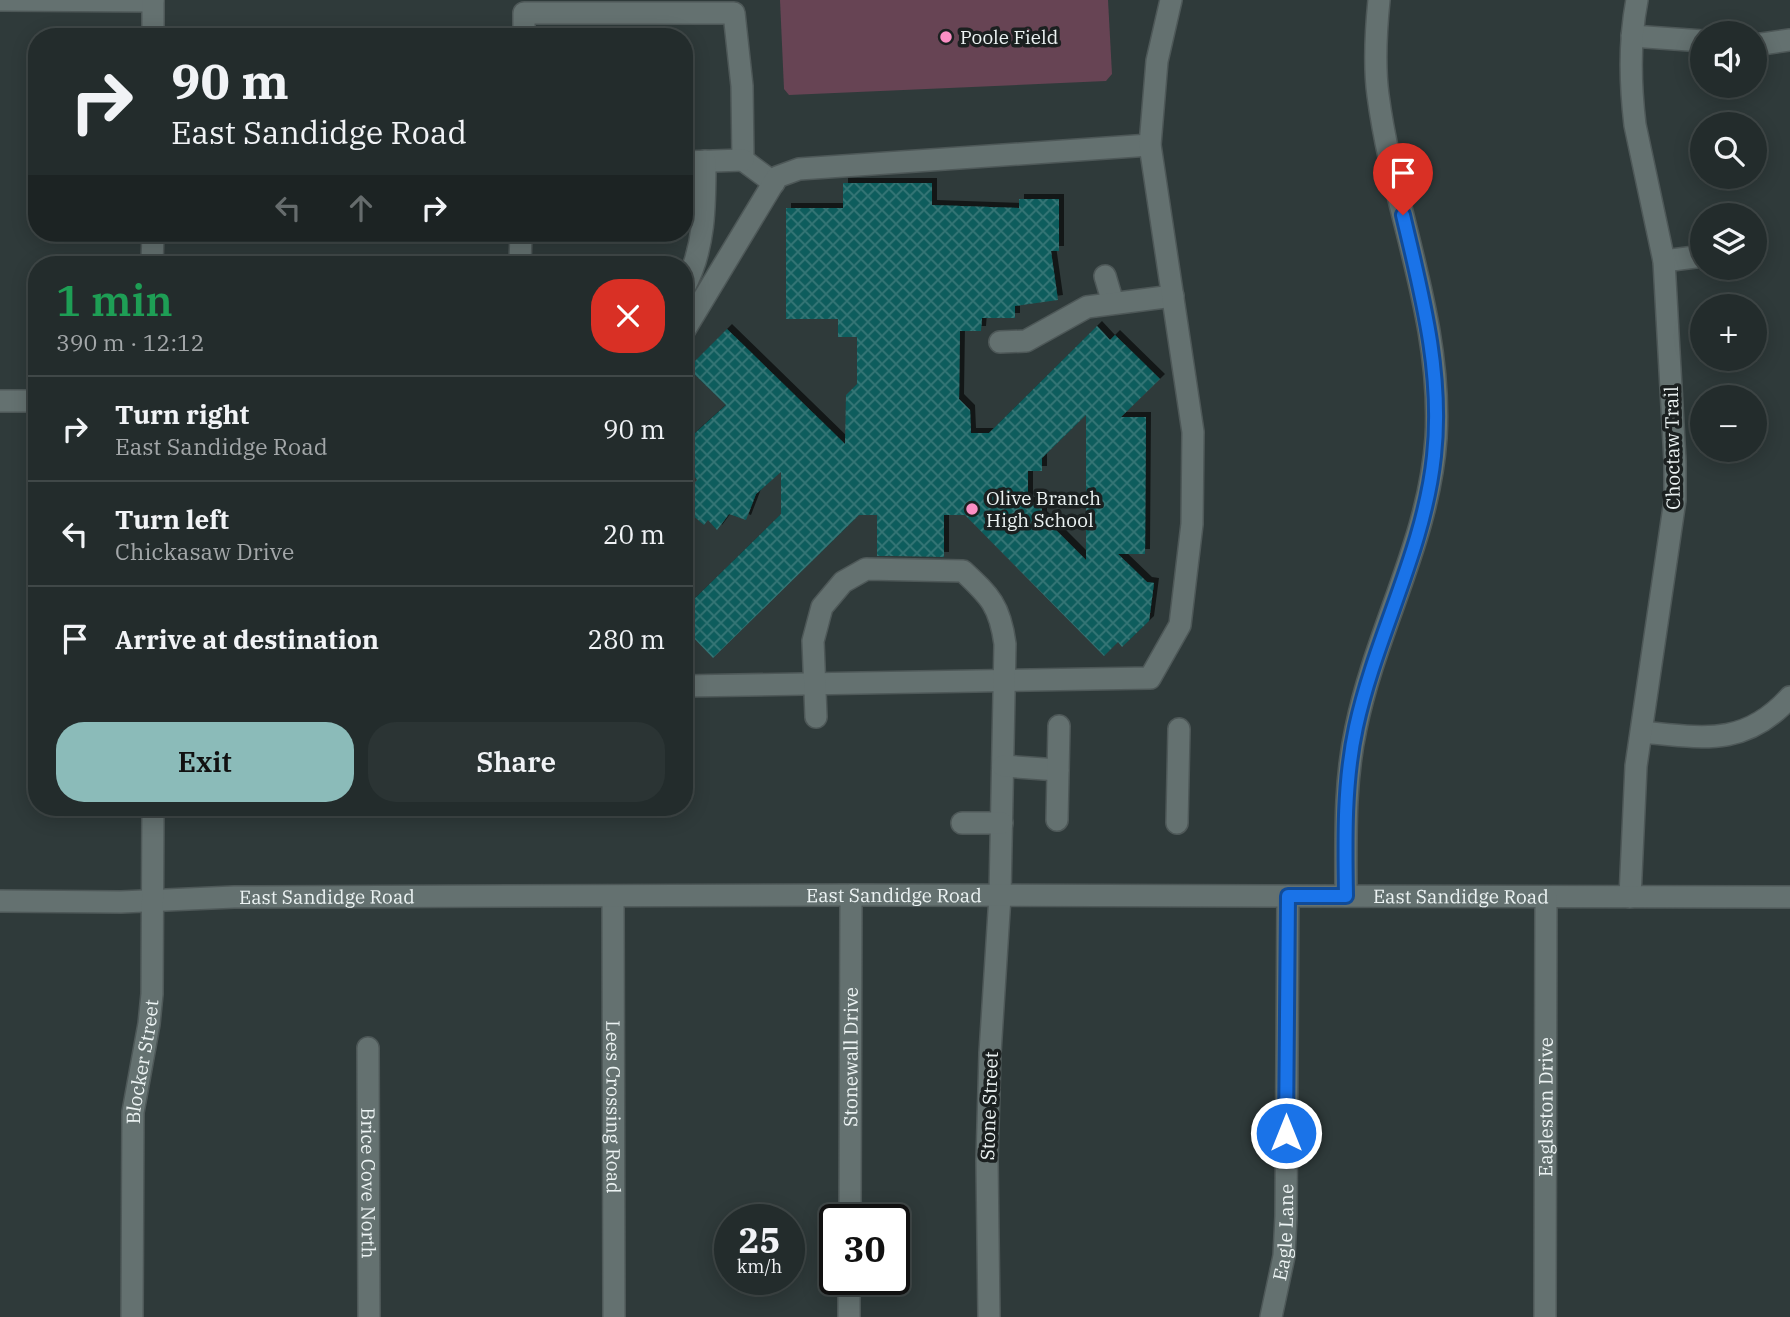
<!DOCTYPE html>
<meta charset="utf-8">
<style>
:root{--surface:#232c2c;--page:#2b3434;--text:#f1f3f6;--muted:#a3a7a9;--line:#404848;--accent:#8bbbb9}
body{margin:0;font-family:"IBM Plex Serif",serif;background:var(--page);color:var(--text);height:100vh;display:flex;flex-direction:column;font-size:26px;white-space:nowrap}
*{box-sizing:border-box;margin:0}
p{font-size:23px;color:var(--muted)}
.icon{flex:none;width:38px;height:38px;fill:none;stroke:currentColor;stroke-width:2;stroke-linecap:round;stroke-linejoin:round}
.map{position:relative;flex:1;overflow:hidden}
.sheet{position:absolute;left:28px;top:256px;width:665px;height:560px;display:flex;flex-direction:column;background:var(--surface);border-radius:28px;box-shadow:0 4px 18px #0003,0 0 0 2px var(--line)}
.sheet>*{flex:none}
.guide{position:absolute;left:28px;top:28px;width:665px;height:214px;border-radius:28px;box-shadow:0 4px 18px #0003,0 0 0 2px var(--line);background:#232c2c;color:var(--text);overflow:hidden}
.buttons{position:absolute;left:1690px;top:21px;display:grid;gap:14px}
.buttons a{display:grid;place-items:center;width:77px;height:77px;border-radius:50%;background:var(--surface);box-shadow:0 4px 18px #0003,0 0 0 2px var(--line);font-size:35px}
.speed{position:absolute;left:714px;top:1204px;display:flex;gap:14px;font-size:35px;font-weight:700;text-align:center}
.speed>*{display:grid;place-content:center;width:91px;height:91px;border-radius:50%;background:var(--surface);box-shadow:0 4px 18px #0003,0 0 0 2px var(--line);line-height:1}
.speed small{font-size:18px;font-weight:400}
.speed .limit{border:4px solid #111;border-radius:10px;background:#fff;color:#111}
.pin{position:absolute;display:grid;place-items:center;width:60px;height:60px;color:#fff;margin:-72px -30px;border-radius:50% 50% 50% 0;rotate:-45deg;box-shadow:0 0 7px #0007}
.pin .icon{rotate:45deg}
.me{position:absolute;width:77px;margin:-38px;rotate:0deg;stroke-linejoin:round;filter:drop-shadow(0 0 5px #0008)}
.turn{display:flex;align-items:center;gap:24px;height:147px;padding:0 28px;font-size:32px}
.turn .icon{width:91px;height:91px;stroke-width:2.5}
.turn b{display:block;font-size:49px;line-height:60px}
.lanes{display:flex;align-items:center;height:66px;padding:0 28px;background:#0003;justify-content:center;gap:35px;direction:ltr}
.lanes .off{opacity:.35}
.round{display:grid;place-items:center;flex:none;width:74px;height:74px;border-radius:28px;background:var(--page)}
.head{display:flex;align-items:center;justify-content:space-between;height:119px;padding:0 28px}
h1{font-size:42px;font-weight:600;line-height:52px;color:#1e9e55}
.primary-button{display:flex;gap:14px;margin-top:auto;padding:14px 28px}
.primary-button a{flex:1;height:80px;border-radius:28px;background:var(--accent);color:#111;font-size:28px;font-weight:600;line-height:80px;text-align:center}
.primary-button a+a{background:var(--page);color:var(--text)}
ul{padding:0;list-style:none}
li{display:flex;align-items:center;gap:21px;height:105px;padding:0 28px;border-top:2px solid var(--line)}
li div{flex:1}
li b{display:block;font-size:26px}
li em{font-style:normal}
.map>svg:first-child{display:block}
.pitch{fill:#674454}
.building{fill:url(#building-cross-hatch);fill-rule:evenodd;filter:url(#shadow)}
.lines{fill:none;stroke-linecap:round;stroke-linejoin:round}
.minor-casing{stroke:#4e5858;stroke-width:24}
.minor{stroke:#647170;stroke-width:21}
.route-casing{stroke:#114b97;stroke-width:18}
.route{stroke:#1a73e8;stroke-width:12}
.poi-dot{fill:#fb8fc4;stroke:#1b2020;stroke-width:2.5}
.labels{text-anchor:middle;stroke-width:7;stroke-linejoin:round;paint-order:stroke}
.poi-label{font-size:19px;fill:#ecf3f3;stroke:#1b2020;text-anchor:start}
.street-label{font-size:19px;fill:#ecf3f3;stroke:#1b2020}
</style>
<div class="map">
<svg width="1790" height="1317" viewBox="0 0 1790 1317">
<defs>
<pattern id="building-cross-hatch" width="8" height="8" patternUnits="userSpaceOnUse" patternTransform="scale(1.75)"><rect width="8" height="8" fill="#115d5d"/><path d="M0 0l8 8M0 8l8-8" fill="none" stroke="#347575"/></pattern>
<filter id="shadow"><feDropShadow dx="5" dy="-5" stdDeviation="0" flood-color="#0009"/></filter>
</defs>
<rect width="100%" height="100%" fill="#2f3a3a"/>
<path class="pitch" d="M 780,0 L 1108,0 L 1112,74 L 1106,81 L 789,95 L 784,89 Z"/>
<path class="building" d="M 843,183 L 932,183 L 932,205 L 1019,208 L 1019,199 L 1059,199 L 1059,251 L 1051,251 L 1058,300 L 1015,306 L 1015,318 L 982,318 L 981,331 L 960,331 L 959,399 L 970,410 L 971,433 L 989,433 L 1097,326 L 1110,340 L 1115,335 L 1160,379 L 1121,417 L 1146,417 L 1145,554 L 1118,554 L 1147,582 L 1154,583 L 1149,621 L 1122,647 L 1118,642 L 1104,656 L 965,515 L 944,515 L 944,557 L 892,556 L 877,556 L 877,515 L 859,515 L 713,658 L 684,628 L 684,609 L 781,514 L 781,472 L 756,494 L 746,520 L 729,514 L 717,530 L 708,520 L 704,525 L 684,508 L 690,502 L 684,494 L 697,480 L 684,461 L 684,443 L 726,405 L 688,368 L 727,329 L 845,444 L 846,395 L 857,384 L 857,337 L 838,337 L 838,319 L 786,319 L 786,208 L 843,208 ZM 1086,415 L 1086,560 L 1042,516 L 1042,502 L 1028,502 L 1028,471 L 1042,471 L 1042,458 Z"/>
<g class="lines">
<defs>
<g id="minor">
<path d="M 0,0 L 153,1"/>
<path d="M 1632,36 L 1703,41"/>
<path d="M 153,37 L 153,0"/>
<path d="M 524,37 L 524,13 L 734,13 L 742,86 L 743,160 L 774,183"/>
<path d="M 1755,45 L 1790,40"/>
<path d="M 684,162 L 743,160"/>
<path d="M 1664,261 L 1703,256"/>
<path d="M 152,264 L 153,233"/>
<path d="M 520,264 L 521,233"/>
<path d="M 1105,276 L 1113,303"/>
<path d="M 684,288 C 705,249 705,205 705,161"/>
<path d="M 684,331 L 777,177 L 799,169 L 1150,145"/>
<path d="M 1000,342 L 1026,341 L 1087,307 L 1173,296"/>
<path d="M 0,401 L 37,401"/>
<path d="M 684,686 L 1150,678 L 1180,625 L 1192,524 L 1193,432 L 1150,145 L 1157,61 L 1171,0"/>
<path d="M 816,717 L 813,641 L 822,607 L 843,582 L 866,569 L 963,571 C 990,596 1000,606 1005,644 L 1000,896 L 990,1053 L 987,1161 L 989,1317"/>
<path d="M 1642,732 C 1703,738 1745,747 1790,697"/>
<path d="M 1003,766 L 1058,770"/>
<path d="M 1057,820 L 1059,726"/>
<path d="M 962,823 L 1002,823"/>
<path d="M 1177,823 L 1179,729"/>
<path d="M 1346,896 C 1346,840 1344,783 1356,728 C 1376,629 1429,541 1436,438 C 1443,320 1393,210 1378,95 C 1374,65 1376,30 1379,0"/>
<path id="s1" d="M 613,897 L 614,1317"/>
<path d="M 1630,897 L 1636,766 L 1675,500 L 1675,461 L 1664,261 L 1635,125 C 1630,83 1629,41 1637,0"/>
<path id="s2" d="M 0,901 L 121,902 L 234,897 L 851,895 L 1790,897"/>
<path id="s3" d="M 368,1048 L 369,1317"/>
<path id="s4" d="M 850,1220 L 851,895"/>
<path id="s5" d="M 132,1317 L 133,1112 L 149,1024 L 152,994 L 153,807"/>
<path d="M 849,1317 L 849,1279"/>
<path id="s6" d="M 1271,1317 L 1284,1256 L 1286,1216 L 1288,896"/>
<path id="s7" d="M 1545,1317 L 1546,897"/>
</g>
</defs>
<use href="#minor" class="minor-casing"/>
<use href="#minor" class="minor"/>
</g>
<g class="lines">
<defs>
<path id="route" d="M 1286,1133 L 1288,896 L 1346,896 C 1345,840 1344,782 1356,727 C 1376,635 1424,551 1434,456 C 1443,374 1422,295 1403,215"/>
</defs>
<use href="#route" class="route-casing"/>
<use href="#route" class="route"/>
</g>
<g class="poi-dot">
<circle cx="946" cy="37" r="7"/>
<circle cx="972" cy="509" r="7"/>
</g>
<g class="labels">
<g class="poi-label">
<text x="960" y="44">Poole Field</text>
<text x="986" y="505">Olive Branch<tspan x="986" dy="22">High School</tspan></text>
</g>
<g class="street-label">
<text transform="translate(1672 448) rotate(-91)" y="7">Choctaw Trail</text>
<text dy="7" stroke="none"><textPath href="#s2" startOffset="894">East Sandidge Road</textPath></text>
<text dy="7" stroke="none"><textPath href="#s2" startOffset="327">East Sandidge Road</textPath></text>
<text dy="7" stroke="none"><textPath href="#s2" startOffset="1461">East Sandidge Road</textPath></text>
<text dy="7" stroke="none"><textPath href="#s4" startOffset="163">Stonewall Drive</textPath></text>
<text dy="7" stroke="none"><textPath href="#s5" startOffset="256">Blocker Street</textPath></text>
<text transform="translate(989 1106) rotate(-88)" y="7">Stone Street</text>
<text dy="7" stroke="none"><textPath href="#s1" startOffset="210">Lees Crossing Road</textPath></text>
<text dy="7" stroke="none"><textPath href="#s7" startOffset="210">Eagleston Drive</textPath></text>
<text dy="7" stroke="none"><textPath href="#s3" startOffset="135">Brice Cove North</textPath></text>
<text dy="7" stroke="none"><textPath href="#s6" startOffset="86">Eagle Lane</textPath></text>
</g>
</g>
</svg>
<div class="buttons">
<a><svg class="icon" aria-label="sound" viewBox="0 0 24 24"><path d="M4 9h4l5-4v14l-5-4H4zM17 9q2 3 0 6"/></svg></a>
<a><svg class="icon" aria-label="search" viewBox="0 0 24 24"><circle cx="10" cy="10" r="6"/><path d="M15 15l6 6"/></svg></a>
<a><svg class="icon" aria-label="layers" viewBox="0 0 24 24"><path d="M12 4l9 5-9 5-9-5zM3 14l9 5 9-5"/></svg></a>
<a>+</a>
<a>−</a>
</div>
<div class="speed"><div>25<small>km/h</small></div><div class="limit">30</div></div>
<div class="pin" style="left:1403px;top:215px;background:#d93025"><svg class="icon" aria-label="arrive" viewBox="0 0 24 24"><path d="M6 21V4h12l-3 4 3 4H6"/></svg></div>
<svg class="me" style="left:1286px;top:1133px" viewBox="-20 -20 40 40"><circle r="17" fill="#1a73e8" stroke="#fff" stroke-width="3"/><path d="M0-11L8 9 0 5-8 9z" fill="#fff"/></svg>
<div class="guide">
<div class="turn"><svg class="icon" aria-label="right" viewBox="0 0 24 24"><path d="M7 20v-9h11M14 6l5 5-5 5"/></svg><div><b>90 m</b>East Sandidge Road</div></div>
<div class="lanes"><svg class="icon off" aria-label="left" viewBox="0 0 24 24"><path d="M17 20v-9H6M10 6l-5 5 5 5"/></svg><svg class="icon off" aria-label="ahead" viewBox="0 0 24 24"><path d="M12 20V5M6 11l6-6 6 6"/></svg><svg class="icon" aria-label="right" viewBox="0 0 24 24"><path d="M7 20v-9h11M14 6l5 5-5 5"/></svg></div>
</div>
<section class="sheet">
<div class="head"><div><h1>1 min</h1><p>390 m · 12:12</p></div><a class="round" style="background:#d93025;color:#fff"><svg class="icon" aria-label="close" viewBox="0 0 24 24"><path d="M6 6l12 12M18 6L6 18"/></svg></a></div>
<ul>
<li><svg class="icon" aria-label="right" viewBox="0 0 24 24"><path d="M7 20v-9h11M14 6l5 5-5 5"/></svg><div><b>Turn right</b><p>East Sandidge Road</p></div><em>90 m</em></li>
<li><svg class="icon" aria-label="left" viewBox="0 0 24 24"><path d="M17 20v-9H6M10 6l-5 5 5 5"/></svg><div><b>Turn left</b><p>Chickasaw Drive</p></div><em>20 m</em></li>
<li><svg class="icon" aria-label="arrive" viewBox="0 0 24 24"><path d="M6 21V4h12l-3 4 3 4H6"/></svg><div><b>Arrive at destination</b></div><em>280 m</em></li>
</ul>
<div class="primary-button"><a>Exit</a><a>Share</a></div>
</section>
</div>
